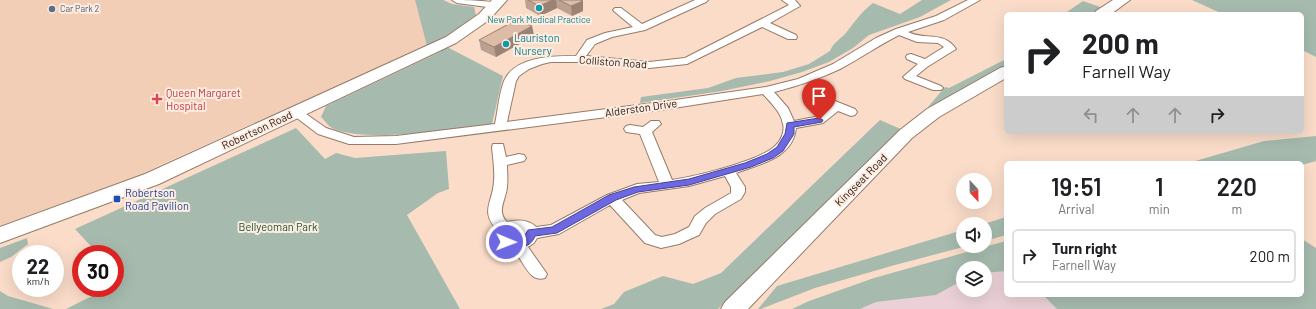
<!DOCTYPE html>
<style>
:root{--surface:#fff;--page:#f6f6f6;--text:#202124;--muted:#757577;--line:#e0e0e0}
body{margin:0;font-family:Barlow,sans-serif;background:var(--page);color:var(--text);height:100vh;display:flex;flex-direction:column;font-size:15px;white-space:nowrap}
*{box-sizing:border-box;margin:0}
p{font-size:13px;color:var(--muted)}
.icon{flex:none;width:22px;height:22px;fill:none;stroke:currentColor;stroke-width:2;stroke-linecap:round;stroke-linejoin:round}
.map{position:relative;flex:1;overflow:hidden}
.drawer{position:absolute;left:1004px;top:161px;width:300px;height:136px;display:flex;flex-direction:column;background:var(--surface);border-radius:6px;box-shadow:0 4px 16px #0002}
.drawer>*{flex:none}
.guide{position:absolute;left:1004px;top:12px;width:300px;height:122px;border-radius:6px;box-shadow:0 4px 16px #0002;background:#fff;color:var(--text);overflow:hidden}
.needle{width:26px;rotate:158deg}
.tools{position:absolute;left:956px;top:173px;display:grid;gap:8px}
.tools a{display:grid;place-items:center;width:36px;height:36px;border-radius:50%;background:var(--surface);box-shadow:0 4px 16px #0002;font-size:20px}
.speed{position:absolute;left:12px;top:245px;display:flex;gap:8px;font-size:20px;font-weight:700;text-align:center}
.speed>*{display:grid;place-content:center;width:52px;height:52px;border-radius:50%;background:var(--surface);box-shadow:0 4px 16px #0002;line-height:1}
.speed small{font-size:10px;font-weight:400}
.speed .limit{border:6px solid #d22;background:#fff;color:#111}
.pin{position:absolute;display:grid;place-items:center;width:34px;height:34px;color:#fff;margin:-41px -17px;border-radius:50% 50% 50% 0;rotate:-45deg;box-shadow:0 0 4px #0007}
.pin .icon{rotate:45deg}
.me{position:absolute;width:44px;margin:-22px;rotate:91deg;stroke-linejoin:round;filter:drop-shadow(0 0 3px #0008)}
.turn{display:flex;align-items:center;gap:14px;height:84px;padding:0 12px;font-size:18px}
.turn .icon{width:52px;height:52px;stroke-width:2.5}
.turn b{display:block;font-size:28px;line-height:34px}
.lanes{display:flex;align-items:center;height:38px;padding:0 12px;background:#0003;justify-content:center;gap:20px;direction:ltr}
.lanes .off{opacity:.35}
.eta{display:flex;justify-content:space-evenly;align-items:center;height:68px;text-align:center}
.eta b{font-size:24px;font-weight:600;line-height:28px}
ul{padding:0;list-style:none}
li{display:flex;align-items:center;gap:12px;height:54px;margin:0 8px 6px;padding:0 4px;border:2px solid var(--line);border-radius:6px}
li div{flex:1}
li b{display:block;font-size:15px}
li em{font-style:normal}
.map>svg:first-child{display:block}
.industrial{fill:#ebd1d7}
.built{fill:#f2ceb7}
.green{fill:#a6bbae}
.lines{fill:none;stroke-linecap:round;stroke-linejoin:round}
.street-casing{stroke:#957b69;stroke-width:2}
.secondary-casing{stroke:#957b69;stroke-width:2}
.street{fill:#fff;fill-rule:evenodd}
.secondary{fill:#fff;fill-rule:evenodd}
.wall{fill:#bda190}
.shaded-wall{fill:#9a8375}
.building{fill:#dcbba7;stroke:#9a8375}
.route{fill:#6d68e2;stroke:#474493}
.culture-dot{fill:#0f9aa8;stroke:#feece0;stroke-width:1.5}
.service-dot{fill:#5c6f8a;stroke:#feece0;stroke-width:1.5}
.health-dot{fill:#e0444e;stroke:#feece0;stroke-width:1.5}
.transit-dot{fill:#1a4fb4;stroke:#feece0;stroke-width:1.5}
.labels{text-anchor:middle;stroke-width:4;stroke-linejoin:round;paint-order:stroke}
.far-service-label{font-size:9px;fill:#4e5e75;stroke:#feece0;text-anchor:start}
.far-culture-label{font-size:9px;fill:#0d838f;stroke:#feece0}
.culture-label{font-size:11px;fill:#0d838f;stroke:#feece0;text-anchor:start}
.street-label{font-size:11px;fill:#221711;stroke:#feece0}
.health-label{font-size:11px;fill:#be3a42;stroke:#feece0;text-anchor:start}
.transit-label{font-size:11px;fill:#164399;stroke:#feece0;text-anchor:start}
.park-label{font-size:11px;fill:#185236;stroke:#feece0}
</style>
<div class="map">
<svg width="1316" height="309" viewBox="0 0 1316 309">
<rect width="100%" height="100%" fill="#fadcc9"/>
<path class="industrial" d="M 1006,271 L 1006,295 L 1043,295 L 1057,309 L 860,309 L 876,302 L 936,295 L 963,280 L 963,290 L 985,290 L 985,273 Z"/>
<path class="built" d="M 0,0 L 415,0 L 427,46 L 162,164 L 130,180 L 0,227 Z"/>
<g class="green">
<path d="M 415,0 L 443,0 L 452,4 L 474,7 L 476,15 L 452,33 L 427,46 Z"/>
<path d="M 922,0 L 951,0 L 920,17 L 869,35 L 853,48 L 829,62 L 802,72 L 770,81 L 722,91 L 640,103 L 641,97 L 708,88 L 736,78 L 783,72 L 809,64 L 830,51 C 833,43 839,40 845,34 C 854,23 861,12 873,3 L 900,14 Z"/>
<path d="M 1192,0 L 1316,0 L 1316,57 L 1302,50 L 1302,14 L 1223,14 Z"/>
<path d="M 1083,1 L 1103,8 L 1094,14 L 1064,14 Z"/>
<path d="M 447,47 L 503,76 L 492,124 C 454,129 368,143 334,129 C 329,127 325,121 321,117 L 326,106 L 440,52 Z"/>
<path d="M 1006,59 L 1006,68 L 933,109 L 928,107 L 945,87 L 949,88 Z"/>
<path d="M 880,120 L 903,130 L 718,309 L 601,309 L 614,304 L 624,292 L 663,276 L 693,284 L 721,273 Z"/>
<path d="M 296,128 L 325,159 L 336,153 L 355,158 L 446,151 L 449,189 L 438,193 L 407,215 L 460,309 L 66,309 L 108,288 L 115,288 L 115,285 L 123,280 L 115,272 L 115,254 L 98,254 L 75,229 Z"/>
<path d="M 1316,136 L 1316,161 L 1302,165 L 1302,163 L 1192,162 L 1264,141 Z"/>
<path d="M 1006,217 L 1006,235 L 985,241 L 984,224 Z"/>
<path d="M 963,230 L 963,246 L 967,246 L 895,265 L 815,288 L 761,309 L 758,309 L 777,286 Z"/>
<path d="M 27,238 L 28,244 L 11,257 L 0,262 L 0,248 Z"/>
<path d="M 1302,239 L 1316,248 L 1316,309 L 1057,309 L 1043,295 L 1302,295 Z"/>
<path d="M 1006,241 L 1006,271 L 985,273 L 985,268 L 963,268 L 963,280 L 936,295 L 876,302 L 860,309 L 792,309 L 809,301 L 874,278 Z"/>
<path d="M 0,291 L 8,296 L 53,309 L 0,309 Z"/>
</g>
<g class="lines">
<defs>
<g id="street">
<path d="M 452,0 C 463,0 493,0 500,5 L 495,8 L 457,3 Z"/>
<path d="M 695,0 L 708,0 L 706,2 L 645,30 L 612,37 L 595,44 L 586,56 L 649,62 L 685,58 L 789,5 L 782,0 L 795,0 L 800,6 L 770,23 L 796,35 L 797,37 L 796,39 L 788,39 L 762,27 L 687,64 L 649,68 L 579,62 L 551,62 L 542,64 L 529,69 L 519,76 L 516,81 L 507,122 L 661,102 L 766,87 L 798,79 L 833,64 L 876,38 L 896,29 L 936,16 L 968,0 L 980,0 L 944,20 L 908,32 C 926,41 943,30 956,49 L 927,67 L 916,76 L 941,86 L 943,88 L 941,90 L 933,90 L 905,79 L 903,77 L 918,64 L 907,59 L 906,57 L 907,55 L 911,54 L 925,59 L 944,47 L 938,43 L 917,42 L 899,35 C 879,45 861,58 840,69 C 819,79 797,86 774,92 L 788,108 L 794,121 L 815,117 L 828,107 L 821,104 L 819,101 L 821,98 L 825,97 L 855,109 L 857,112 L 855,115 L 851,116 L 838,111 L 823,123 L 796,128 C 793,158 760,164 736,173 L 745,187 L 745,192 L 741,199 L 715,214 L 706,223 L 699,235 L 679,244 L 661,248 L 645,243 L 610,205 L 559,234 L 537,238 L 534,243 L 528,247 L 547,274 L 545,278 C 529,283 524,261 514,251 C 508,245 490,247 498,231 C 479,211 493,203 494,181 C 495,170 493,159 492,147 L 493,144 L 503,144 L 506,157 L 519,154 L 524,155 L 526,158 L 524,161 L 507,165 C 507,172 508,179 507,187 C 506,200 496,211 507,222 C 517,220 528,219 536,227 L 551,225 L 607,195 L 637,184 L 659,182 L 640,134 L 626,132 L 624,129 L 626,126 L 630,125 L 643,127 L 651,121 L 659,121 L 661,124 L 652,132 L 672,180 C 694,177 760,161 775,146 C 781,141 785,131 783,124 C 781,112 771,103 763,94 L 661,110 L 396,144 L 349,144 L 318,134 L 289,112 L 291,109 L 299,109 L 326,128 L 354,137 L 396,136 L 495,124 C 498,110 499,94 504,81 C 515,56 553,56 576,56 L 587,40 L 605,33 L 633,27 L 615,12 L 613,10 L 615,8 L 621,8 L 642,24 ZM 725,176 L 731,187 L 731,193 L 705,208 L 695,216 L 689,227 L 675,234 L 662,237 L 655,235 L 622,200 L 639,193 L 689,186 ZM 518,230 L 523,232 L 523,236 L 518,239 L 512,238 L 511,234 L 514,231 Z"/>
</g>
<g id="secondary">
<path d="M 492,0 L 507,0 L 489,20 L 456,43 L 159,184 L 0,243 L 0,227 L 145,174 L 446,37 L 479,14 Z"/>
<path d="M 1113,0 L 1130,0 L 1111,14 L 1094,14 L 1096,11 Z"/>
<path d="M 1006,66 L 1006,78 L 939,117 L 912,138 L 748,309 L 721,309 L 725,302 L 900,130 L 927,109 L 1000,68 Z"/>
</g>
</defs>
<use href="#street" class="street-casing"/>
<use href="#secondary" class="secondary-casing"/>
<use href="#street" class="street"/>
<use href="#secondary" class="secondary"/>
</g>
<g class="wall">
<path d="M 525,0 L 580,0 L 583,11 L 572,16 L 557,8 L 540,16 L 526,8 Z"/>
<path d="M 532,26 L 534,36 L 496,57 L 481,50 L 479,40 Z"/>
</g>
<g class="shaded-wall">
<path d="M 553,0 L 556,0 L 557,8 L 540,16 L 539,6 Z"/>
<path d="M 583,1 L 583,11 L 572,16 L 571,6 Z"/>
<path d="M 532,26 L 534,36 L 496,57 L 494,47 Z"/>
</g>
<g class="building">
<path d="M 528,0 L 553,0 L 539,6 Z"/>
<path d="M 559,0 L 580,0 L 583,1 L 571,6 Z"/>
<path d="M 517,20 L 532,26 L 494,47 L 479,40 L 503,27 Z"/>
</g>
<path class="route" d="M 819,118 L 823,120 L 822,122 L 794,127 L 794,134 L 783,151 L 773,158 L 751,167 L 689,185 L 638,192 L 616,200 L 557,233 L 535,236 C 530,250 514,249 502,244 L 500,242 L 502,239 C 515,235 518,248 528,230 L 552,227 L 609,195 L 634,187 L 689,179 L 745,163 L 767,154 L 777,147 L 785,134 L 787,123 Z"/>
<g class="culture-dot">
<circle cx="539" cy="8" r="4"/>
<circle cx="506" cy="44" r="4"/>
</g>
<circle class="service-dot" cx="52" cy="9" r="4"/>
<path class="health-dot" d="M155 93h4v4h4v4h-4v4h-4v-4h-4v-4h4z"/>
<rect class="transit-dot" x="113" y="195" width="8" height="8" rx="2"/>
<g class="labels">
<g class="far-service-label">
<text x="60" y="12">Car Park 2</text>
</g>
<g class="far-culture-label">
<text x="539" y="23">New Park Medical Practice</text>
</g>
<g class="culture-label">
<text x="514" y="42">Lauriston<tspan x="514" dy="13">Nursery</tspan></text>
</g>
<g class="street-label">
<text transform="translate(613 62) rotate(4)" y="4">Colliston Road</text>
<text transform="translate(641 108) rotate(-8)" y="4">Alderston Drive</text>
<text transform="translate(257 130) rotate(-25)" y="4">Robertson Road</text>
<text transform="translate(861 180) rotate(-45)" y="4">Kingseat Road</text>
</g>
<g class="health-label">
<text x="166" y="97">Queen Margaret<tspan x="166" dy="13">Hospital</tspan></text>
</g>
<g class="transit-label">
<text x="125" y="197">Robertson<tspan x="125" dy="13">Road Pavilion</tspan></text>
</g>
<g class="park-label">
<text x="278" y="231">Bellyeoman Park</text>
</g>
</g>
</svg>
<div class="tools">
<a><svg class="needle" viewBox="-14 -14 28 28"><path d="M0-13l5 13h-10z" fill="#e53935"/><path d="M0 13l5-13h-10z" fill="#757577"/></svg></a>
<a><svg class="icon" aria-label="sound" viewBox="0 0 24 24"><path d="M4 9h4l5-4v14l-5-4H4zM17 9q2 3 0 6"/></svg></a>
<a><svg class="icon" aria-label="layers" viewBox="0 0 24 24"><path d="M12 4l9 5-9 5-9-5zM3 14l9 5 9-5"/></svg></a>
</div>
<div class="speed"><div>22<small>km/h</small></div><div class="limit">30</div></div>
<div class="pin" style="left:819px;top:120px;background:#d93025"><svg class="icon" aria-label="arrive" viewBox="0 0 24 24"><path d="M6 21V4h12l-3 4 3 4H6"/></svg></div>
<svg class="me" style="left:506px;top:242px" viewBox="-20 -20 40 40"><circle r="17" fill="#6d68e2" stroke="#fff" stroke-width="3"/><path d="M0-11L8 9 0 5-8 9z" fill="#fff"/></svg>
<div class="guide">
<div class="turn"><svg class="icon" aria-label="right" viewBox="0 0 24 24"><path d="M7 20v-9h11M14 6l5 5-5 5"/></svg><div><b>200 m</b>Farnell Way</div></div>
<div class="lanes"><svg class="icon off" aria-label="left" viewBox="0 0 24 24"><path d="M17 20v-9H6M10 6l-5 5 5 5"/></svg><svg class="icon off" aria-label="ahead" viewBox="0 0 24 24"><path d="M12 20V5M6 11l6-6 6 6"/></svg><svg class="icon off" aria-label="ahead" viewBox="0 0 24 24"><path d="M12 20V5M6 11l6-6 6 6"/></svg><svg class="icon" aria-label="right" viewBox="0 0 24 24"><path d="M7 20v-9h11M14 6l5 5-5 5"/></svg></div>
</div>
<section class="drawer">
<div class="eta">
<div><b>19:51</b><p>Arrival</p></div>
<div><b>1</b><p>min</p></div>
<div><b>220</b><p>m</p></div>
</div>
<ul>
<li><svg class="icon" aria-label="right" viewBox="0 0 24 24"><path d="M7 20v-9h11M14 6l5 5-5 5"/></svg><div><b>Turn right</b><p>Farnell Way</p></div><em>200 m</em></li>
</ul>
</section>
</div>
